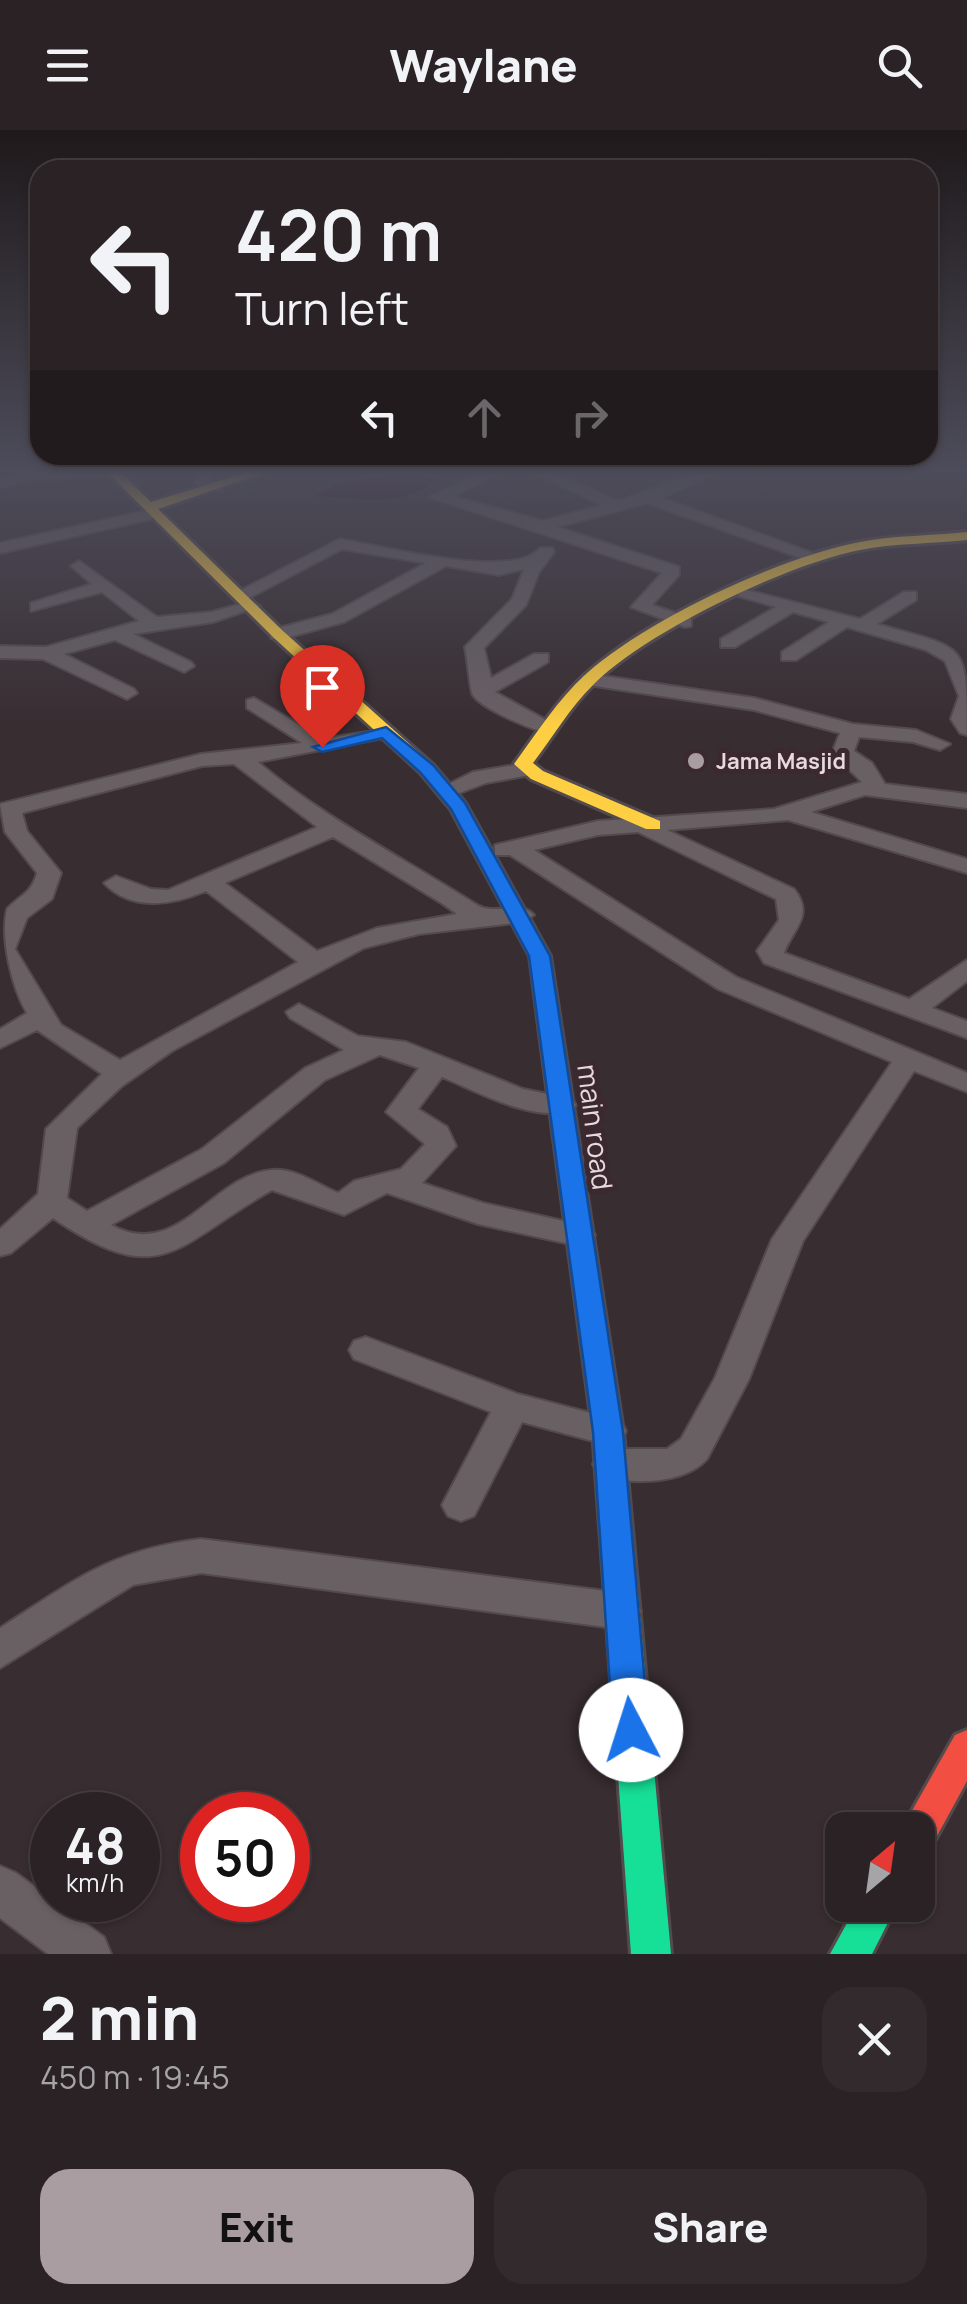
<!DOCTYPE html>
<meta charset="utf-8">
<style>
:root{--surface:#2a2225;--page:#322a2d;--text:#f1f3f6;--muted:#a5a4a7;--line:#463f42;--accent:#aa9da2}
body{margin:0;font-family:Manrope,sans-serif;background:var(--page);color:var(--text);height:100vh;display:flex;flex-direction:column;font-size:38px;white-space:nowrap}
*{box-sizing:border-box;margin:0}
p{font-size:32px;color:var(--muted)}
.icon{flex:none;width:55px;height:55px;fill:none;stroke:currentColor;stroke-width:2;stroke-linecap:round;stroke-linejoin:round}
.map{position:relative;height:1824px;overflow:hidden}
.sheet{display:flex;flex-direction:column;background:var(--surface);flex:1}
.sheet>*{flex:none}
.hud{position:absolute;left:30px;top:30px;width:908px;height:305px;border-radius:30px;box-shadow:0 2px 8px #0004,0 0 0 2px var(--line);background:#2a2225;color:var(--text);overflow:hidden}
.needle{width:65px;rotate:29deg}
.tools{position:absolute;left:825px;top:1682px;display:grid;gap:20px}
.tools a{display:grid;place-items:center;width:110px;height:110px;border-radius:20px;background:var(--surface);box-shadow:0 2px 8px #0004,0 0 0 2px var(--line);font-size:50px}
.speed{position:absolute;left:30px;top:1662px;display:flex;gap:20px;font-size:50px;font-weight:700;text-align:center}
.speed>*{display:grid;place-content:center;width:130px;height:130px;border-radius:50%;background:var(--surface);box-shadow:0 2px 8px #0004,0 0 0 2px var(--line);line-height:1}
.speed small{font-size:25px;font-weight:400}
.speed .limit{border:15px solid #d22;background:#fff;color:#111}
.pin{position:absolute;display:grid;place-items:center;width:85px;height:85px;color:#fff;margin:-102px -42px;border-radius:50% 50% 50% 0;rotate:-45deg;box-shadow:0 0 10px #0007}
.pin .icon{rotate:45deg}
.me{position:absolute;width:110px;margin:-55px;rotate:355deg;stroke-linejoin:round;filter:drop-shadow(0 0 8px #0008)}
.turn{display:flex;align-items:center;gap:35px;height:210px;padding:0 40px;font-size:45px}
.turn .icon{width:130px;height:130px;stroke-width:2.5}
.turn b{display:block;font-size:70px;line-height:85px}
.lanes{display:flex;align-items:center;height:95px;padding:0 40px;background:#0003;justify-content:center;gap:50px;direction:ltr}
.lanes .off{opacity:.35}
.round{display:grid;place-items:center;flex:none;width:105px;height:105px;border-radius:30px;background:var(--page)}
.head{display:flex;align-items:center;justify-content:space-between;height:170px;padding:0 40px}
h1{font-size:60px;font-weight:800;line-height:75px}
.primary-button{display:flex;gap:20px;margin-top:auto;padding:20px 40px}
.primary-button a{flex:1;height:115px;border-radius:30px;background:var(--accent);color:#111;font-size:40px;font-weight:800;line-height:115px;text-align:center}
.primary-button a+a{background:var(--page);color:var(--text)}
header{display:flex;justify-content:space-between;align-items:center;height:130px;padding:0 40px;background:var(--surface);font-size:45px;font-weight:800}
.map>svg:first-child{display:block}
.water{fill:#2d081a}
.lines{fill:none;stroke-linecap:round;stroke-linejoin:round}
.street-casing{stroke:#534a4d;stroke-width:4}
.fast-casing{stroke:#534a4d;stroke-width:6}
.slow-casing{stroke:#534a4d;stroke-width:6}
.jam-casing{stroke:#534a4d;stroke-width:6}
.street{fill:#696064;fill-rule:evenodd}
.fast{fill:#16e098;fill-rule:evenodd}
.slow{fill:#ffcf43;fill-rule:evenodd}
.jam{fill:#f24e42;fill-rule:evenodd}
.route{fill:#1a73e8;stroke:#114b97;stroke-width:2.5}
.poi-dot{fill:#aa9da2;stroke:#3c2930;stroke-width:4}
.labels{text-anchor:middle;stroke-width:10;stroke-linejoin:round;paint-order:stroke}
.far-poi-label{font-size:22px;font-weight:bold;fill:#e7dadf;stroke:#3c2930;text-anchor:start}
.street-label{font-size:28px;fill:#e7dadf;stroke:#3c2930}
</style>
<header><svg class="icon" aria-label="menu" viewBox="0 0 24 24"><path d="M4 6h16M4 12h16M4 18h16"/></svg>Waylane<svg class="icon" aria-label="search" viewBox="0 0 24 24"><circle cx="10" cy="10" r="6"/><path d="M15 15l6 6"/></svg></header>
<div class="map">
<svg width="967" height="1824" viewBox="0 0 967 1824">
<rect width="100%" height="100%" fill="#382d31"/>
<path class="water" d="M 417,343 L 437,350 C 403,378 357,368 316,366 L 340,352 Z"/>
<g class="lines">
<defs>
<g id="street">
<path d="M 22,343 L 104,343 L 97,347 L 32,349 L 0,358 L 0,348 Z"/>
<path d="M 199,343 L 214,343 L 209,350 L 222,356 L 222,362 L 195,354 Z"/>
<path d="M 482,343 L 502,343 L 452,366 L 543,391 L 602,375 L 534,343 L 553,343 L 619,371 L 695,343 L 715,343 L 662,368 L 826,428 L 812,432 L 647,373 L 557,397 L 679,437 L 679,445 L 652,475 L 691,488 L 691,496 L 685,497 L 631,477 L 662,443 L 429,367 Z"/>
<path d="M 154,379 L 162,384 L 160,387 L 0,423 L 0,413 Z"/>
<path d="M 340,409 C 381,416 514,451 540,418 L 552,418 L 554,422 L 539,442 L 526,475 L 484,518 L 491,548 L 534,524 L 548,524 L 548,532 L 495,562 L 555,595 L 555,603 C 542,606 475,576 472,563 C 469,551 468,532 465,517 L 512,469 L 524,439 L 499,445 L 446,436 L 344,492 L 278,510 L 271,508 L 271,500 L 332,484 L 426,433 L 342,419 L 247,469 L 232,465 Z"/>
<path d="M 79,431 L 157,487 L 212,482 L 251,471 L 260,476 L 213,492 L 133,504 L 191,532 L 194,536 L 184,542 L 115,510 L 64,524 L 134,559 L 137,563 L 127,569 L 43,529 L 0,528 L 0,516 L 46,517 L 139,491 L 102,462 L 31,481 L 31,473 L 92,454 L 71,436 Z"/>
<path d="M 738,458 L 860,489 L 904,462 L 916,462 L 916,470 L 877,494 C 967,520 967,509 967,605 L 960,603 L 951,589 L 959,566 L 945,531 L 926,520 L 847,497 L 796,530 L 782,530 L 782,522 L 829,492 L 793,482 L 735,517 L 721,517 L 721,509 L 776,477 L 738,466 Z"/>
<path d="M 589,544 L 754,568 L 853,594 L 916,600 L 950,614 L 940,620 L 913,612 L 859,607 L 854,621 L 872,633 L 885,654 L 967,664 L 967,678 L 865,665 L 811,682 L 967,729 L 967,743 L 788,690 L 667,700 L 794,759 C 815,786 793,798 784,823 L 909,869 L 967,830 L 967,851 L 932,878 L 967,891 L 967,908 L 764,833 L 757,821 L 779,790 L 776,769 L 638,702 L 598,705 L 534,720 L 736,847 L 967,943 L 967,962 L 914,941 L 803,1111 L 749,1249 L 707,1329 C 684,1355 629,1355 598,1345 L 593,1334 L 598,1323 L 611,1319 L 667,1319 L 681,1309 L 715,1248 L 772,1109 L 892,932 L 718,859 L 510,725 L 495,725 L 495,715 L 598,691 L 774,679 L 862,652 L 832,623 L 840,603 L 754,580 L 582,554 L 582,546 Z"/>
<path d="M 254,568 L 323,609 L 393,598 L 393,606 L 258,632 C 325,689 404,728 477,775 C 495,786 520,769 534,785 L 522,792 L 419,804 L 364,818 L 172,921 L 122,956 L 77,998 L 67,1068 L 87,1081 L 202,1019 L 305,938 L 344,920 L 290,888 L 286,882 L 299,874 L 358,906 L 406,912 L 523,959 L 572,969 L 576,975 L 572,981 C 531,992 479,962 442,947 L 418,979 L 447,997 L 456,1016 L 422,1053 L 483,1073 L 590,1097 L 595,1105 L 590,1113 L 579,1116 L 478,1094 L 387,1063 L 344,1085 L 272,1060 C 176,1114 163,1163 53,1088 L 11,1123 L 0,1126 L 0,1099 L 38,1064 L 46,999 L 102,944 L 37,900 L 0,918 L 0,899 L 27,883 C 12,858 0,808 7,779 C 21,764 31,764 37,743 L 5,702 L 0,674 L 201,624 L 302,613 L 247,578 L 247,570 ZM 234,634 L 317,697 L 168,760 L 151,759 L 116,746 L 104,753 C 131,782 173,775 206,761 L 298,832 L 120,930 L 61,895 L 15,819 L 27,788 L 52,769 L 61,743 L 27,701 L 22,683 L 202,636 ZM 333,707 L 443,774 L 457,784 L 377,798 L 317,821 L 225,753 ZM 380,925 L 419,938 L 386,982 L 425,1014 L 401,1039 L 354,1051 L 338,1063 C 317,1054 295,1038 272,1040 C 211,1045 179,1132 111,1095 L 224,1033 L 325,950 Z"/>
<path d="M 527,633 L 538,639 L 535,644 L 486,653 L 446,668 L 435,661 L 473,642 Z"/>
<path d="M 366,1207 L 518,1264 L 621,1291 L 626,1301 L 621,1311 L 608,1315 L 522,1292 L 474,1386 L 461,1391 L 448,1386 L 442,1375 L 491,1282 L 354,1229 L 349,1220 L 354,1211 Z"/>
<path d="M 201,1409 L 621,1463 L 635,1469 L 641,1481 L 635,1493 L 621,1499 L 201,1443 L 133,1455 L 0,1538 L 0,1498 C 74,1451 110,1420 201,1409 Z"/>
<path d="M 0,1736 L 16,1743 L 104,1807 L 111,1824 L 48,1824 L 0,1788 Z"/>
</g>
<g id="fast">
<path d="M 551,897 L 562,904 L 623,1301 L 671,1824 L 631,1824 L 593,1301 L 540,904 Z"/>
<path d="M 857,1775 L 897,1775 L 872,1824 L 830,1824 Z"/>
</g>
<g id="slow">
<path d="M 108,343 L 121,343 L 151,372 L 245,343 L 263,343 L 158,379 L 283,501 L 433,635 L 465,673 L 550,826 L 562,904 L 559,909 L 543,909 L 540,904 L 530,826 L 451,679 L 421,643 L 273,507 Z"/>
<path d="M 967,402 L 967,410 C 931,414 895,413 860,420 C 787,434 646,502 594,554 C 570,577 553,607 533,633 L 543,641 L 660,691 L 660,699 L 646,699 L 531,649 L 514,634 C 536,604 558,569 586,544 C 646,490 780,427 860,412 C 895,405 932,406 967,402 Z"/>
</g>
<path id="jam" d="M 967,1600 L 967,1651 L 931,1717 L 918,1722 L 918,1700 L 901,1700 L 955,1605 Z"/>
</defs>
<use href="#street" class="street-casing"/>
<use href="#fast" class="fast-casing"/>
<use href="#slow" class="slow-casing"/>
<use href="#jam" class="jam-casing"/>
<use href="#street" class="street"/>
<use href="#fast" class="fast"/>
<use href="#slow" class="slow"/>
<use href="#jam" class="jam"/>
</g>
<linearGradient id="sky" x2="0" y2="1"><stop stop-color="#1f191b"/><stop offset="0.57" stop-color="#4d4c5a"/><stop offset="1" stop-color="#4d4c5a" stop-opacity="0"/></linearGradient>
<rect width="967" height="598" fill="url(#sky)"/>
<path class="route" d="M 386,597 L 433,635 L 465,673 L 550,826 L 623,1302 L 649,1600 L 644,1612 L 631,1617 L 618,1612 L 613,1600 L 593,1302 L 529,826 L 451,679 L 420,642 L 382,608 L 322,622 L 313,617 Z"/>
<circle class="poi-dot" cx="696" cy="631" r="10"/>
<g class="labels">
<g class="far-poi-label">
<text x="716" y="639">Jama Masjid</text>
</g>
<g class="street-label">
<text transform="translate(595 997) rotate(83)" y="10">main road</text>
</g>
</g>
</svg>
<div class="tools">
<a><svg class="needle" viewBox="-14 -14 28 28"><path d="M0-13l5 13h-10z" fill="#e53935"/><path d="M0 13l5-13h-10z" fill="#a5a4a7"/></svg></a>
</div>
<div class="speed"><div>48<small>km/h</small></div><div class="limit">50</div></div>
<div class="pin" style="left:322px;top:617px;background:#d93025"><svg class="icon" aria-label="arrive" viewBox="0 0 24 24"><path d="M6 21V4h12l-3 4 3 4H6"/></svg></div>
<svg class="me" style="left:631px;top:1600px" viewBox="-20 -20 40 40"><circle r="19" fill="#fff"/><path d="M0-13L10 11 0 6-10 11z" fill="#1a73e8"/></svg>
<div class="hud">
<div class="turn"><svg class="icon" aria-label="left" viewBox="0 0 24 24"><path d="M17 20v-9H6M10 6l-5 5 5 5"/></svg><div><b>420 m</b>Turn left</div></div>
<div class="lanes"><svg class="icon" aria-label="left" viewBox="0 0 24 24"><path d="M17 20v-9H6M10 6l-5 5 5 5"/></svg><svg class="icon off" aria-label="ahead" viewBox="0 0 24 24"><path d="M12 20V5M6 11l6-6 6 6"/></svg><svg class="icon off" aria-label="right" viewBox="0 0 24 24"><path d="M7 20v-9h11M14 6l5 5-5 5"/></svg></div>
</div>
</div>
<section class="sheet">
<div class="head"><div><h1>2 min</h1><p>450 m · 19:45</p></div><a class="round"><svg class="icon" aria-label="close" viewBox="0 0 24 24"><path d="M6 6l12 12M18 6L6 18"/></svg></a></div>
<div class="primary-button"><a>Exit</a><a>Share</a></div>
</section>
